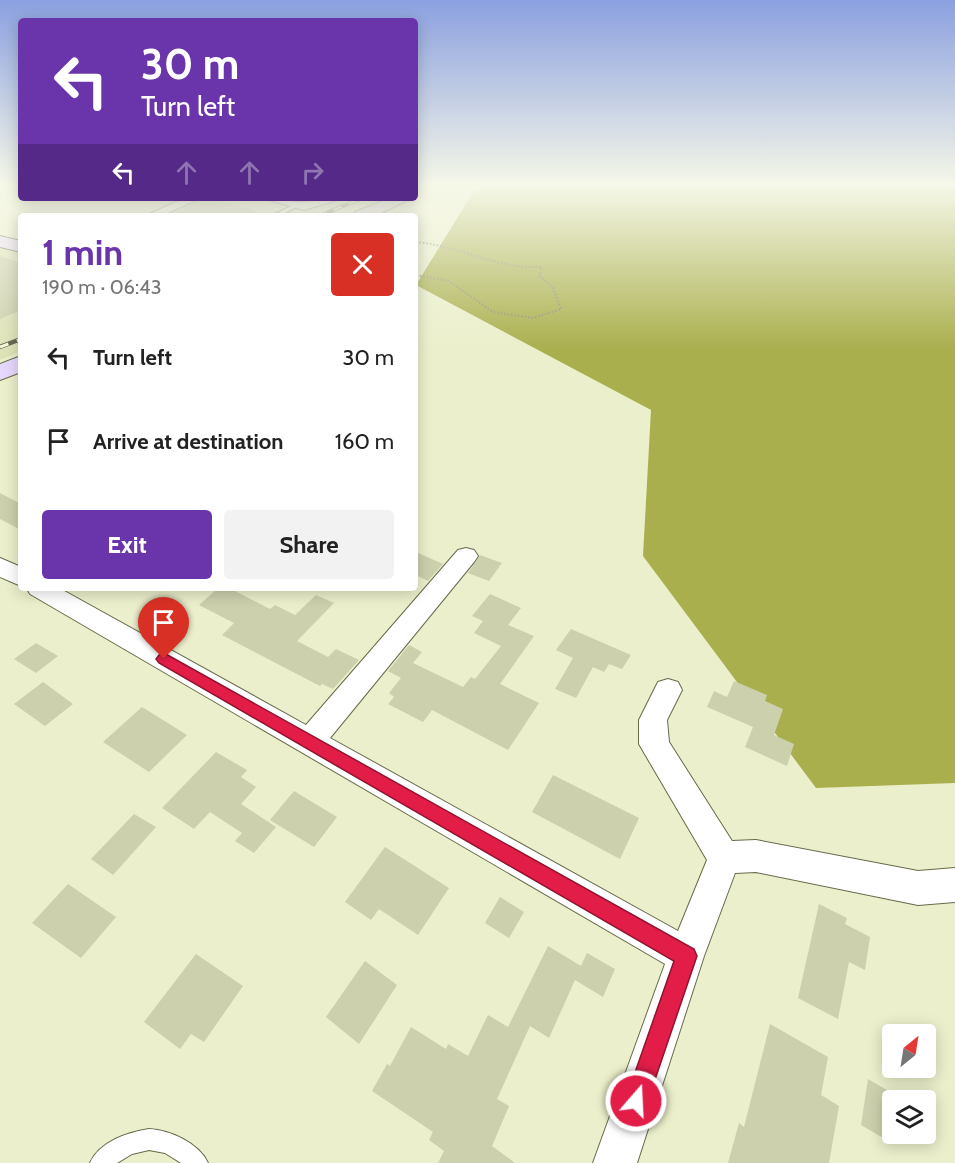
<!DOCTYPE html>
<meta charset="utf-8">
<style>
:root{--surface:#fff;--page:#f2f2f2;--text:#222;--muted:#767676;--accent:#6a34ab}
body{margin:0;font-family:Cabin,sans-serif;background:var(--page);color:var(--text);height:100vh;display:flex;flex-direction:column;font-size:22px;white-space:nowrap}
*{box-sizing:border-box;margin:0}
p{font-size:20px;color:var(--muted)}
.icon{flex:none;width:33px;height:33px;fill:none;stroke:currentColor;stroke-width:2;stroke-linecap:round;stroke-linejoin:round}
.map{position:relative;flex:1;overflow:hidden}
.sheet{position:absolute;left:18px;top:213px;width:400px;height:378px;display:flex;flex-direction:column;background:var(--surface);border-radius:6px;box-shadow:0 3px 15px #0003}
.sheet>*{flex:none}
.hud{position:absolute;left:18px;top:18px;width:400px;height:183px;border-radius:6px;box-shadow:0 3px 15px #0003;background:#6a34ab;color:#fff;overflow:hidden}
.needle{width:39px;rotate:30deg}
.controls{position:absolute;left:882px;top:1024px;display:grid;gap:12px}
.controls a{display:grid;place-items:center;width:54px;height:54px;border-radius:6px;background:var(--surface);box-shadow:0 3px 15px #0003;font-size:30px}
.pin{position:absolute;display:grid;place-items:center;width:51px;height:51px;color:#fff;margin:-62px -26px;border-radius:50% 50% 50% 0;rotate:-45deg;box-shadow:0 0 6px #0007}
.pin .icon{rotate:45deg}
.me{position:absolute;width:66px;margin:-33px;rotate:19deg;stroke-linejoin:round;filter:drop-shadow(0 0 4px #0008)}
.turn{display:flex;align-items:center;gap:21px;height:126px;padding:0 24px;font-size:27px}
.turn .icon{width:78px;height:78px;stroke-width:2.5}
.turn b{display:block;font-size:42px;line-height:51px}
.lanes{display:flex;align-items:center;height:57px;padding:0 24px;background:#0003;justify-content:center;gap:30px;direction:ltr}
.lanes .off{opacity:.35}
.round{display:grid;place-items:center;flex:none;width:63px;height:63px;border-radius:6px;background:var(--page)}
.headline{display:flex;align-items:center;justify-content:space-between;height:102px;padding:0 24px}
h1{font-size:36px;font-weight:700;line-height:45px;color:var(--accent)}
.cta{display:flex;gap:12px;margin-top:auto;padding:12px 24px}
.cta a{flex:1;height:69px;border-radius:6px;background:var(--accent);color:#fff;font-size:24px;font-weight:700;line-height:69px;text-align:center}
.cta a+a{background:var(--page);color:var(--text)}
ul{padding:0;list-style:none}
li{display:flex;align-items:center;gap:18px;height:84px;padding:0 24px}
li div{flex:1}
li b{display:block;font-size:22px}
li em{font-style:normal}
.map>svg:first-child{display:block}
.built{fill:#dfe3b8}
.forest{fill:#a9af4d}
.building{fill:#ccd0ad}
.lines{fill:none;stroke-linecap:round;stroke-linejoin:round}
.service-casing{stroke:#676a4a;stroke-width:2}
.minor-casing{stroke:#676a4a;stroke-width:2}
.secondary-casing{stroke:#676a4a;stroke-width:2}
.path{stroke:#8f9178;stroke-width:2;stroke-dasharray:1.5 2;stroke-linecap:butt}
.service{fill:#fff;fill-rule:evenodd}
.minor{fill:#fff;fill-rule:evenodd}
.secondary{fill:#e6d8fc;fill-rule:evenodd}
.rail-far1-casing{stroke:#62644f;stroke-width:4}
.rail-casing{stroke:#62644f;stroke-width:4.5}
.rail-far1{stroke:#f9fdd8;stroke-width:2;stroke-dasharray:8;stroke-linecap:butt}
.rail{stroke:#f9fdd8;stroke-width:3;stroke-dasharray:9;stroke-linecap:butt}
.route{fill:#e11d48;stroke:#92132f;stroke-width:1.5}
</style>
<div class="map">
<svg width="955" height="1163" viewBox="0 0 955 1163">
<rect width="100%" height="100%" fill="#ebefcb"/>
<path class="built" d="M 0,242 L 21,248 L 21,351 L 0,360 Z"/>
<path class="forest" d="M 484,187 L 955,187 L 955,783 L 816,788 L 643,556 L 651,410 L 416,285 L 472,194 Z"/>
<g class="building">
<path d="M 206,198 L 257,210 L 257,216 L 166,216 Z"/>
<path d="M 0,256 L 21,263 L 21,310 L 0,319 Z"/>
<path d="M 0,493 L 21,504 L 21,530 L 0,519 Z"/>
<path d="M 416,552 L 443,564 L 428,581 L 416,575 Z"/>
<path d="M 480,555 L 502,563 L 489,581 L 468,573 Z"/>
<path d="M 218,588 L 229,588 L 270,609 L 275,605 L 295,615 L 316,595 L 334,603 L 297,641 L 328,657 L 336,649 L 359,660 L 333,689 L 322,684 L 320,686 L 222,635 L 234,623 L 199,605 Z"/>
<path d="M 490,594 L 521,608 L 508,625 L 534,636 L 500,684 L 539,703 L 508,750 L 432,710 L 423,722 L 388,704 L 394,697 L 389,693 L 401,678 L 388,671 L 409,645 L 422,652 L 413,663 L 463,687 L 471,677 L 475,679 L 501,646 L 474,633 L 483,621 L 472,616 Z"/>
<path d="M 571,629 L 631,655 L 622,669 L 609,664 L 604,672 L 593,667 L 576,698 L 555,689 L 573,658 L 556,650 Z"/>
<path d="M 36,643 L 58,656 L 36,673 L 14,659 Z"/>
<path d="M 734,681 L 767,695 L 765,701 L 783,709 L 774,735 L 794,744 L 787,766 L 745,747 L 753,727 L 707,707 L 714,691 L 727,697 Z"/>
<path d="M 43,682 L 73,704 L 45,726 L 14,704 Z"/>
<path d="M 142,707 L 187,735 L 149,772 L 103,742 Z"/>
<path d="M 216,752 L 247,770 L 241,777 L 256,787 L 241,804 L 276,827 L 254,853 L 235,841 L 242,833 L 210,812 L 194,829 L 162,808 Z"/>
<path d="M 553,775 L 639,818 L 620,859 L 532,812 Z"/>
<path d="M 294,791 L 337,817 L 314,847 L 270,820 Z"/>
<path d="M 134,814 L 156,827 L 113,875 L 91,859 Z"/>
<path d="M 385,847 L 449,888 L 418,935 L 379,909 L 371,920 L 345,902 Z"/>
<path d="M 68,884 L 116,917 L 81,958 L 32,923 Z"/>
<path d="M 500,897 L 524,912 L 509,938 L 485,923 Z"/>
<path d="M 819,904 L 847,918 L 845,924 L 870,937 L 865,970 L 849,962 L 838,1019 L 798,998 Z"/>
<path d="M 548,946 L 581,966 L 587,953 L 615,969 L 603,997 L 575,980 L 549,1038 L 530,1026 L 497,1099 L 509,1106 L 492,1146 L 515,1163 L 438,1163 L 444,1151 L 429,1140 L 433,1132 L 372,1091 L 387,1064 L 390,1066 L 411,1027 L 446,1049 L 448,1044 L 468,1056 L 488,1015 L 508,1027 Z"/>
<path d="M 196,954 L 243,986 L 204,1042 L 191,1034 L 180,1049 L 144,1022 Z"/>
<path d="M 365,961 L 397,985 L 359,1044 L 326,1017 Z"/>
<path d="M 770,1024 L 828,1057 L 821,1095 L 839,1106 L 829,1163 L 728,1163 L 739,1123 L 744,1127 Z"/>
<path d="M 868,1079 L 892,1093 L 892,1143 L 861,1125 Z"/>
</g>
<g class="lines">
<defs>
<g id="service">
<path d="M 295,204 L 300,205 L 279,216 L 271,216 Z"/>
<path d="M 149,1129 C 170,1130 199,1143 208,1163 L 181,1163 L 165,1153 L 149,1150 L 132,1154 L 117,1163 L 90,1163 C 99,1142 128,1132 149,1129 Z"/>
</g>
<g id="minor">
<path d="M 185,198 L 201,198 L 161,216 L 145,216 Z"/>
<path d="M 262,198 C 276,198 294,203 305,202 C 318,201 330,198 344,198 L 304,210 Z"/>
<path d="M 466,548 L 474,550 L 478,556 L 474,562 L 330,738 L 678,931 L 707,860 L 639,744 L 639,720 L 658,682 L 668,679 L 678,682 L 682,690 L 667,720 L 669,742 L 732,841 L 756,840 L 918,871 L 955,868 L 955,902 L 918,905 L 756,872 L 735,873 L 704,956 L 637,1163 L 593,1163 L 665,964 L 30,594 L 27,588 L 59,588 L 306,725 L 458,550 Z"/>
<path d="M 0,558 L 21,567 L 21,586 L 0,577 Z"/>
</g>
<g id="secondary">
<path d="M 390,198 L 412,198 L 375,216 L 353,216 L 355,212 Z"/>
<path d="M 0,236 L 21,241 L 21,252 L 0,247 Z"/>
<path d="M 21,356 L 21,372 L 0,380 L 0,364 Z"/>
</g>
</defs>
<use href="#service" class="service-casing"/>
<use href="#minor" class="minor-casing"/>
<use href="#secondary" class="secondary-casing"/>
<path class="path" d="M 416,242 C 459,246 497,269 541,267 L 540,276 L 553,288 L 561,309 L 533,318 L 493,312 L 449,281 L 416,275"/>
<use href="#service" class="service"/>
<use href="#minor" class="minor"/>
<use href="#secondary" class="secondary"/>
<defs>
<path id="rail-far1" d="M 319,216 L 363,198"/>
<path id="rail" d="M 0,347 L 21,339"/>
</defs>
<use href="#rail-far1" class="rail-far1-casing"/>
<use href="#rail" class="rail-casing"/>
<use href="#rail-far1" class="rail-far1"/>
<use href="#rail" class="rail"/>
</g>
<linearGradient id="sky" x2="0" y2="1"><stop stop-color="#8ba0e0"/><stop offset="0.53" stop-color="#f6f8e8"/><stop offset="1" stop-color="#f6f8e8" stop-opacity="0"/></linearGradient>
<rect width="955" height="350" fill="url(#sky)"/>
<path class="route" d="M 164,653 L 694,949 L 697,956 L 645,1109 L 636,1113 L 628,1109 L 625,1101 L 674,961 L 159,663 L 156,659 L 159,655 Z"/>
</svg>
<div class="controls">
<a><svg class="needle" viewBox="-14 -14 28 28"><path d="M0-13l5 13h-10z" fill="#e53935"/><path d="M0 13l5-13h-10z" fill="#767676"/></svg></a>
<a><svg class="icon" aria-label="layers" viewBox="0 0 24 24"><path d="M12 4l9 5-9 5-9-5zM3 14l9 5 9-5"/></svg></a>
</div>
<div class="pin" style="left:164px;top:659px;background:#d93025"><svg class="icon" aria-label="arrive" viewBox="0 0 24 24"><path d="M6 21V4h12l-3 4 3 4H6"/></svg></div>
<svg class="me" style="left:636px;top:1101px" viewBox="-20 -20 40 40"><circle r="17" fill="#e11d48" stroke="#fff" stroke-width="3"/><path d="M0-11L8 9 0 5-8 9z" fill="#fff"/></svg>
<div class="hud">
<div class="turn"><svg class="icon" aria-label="left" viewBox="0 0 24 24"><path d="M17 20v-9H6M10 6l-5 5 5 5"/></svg><div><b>30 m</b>Turn left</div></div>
<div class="lanes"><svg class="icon" aria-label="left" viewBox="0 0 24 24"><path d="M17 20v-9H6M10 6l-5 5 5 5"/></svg><svg class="icon off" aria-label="ahead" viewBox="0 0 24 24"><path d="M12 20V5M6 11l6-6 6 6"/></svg><svg class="icon off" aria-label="ahead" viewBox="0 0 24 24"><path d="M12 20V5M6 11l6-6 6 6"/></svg><svg class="icon off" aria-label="right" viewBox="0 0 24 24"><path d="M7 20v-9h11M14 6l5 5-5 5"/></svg></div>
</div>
<section class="sheet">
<div class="headline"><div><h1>1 min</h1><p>190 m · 06:43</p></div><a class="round" style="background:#d93025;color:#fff"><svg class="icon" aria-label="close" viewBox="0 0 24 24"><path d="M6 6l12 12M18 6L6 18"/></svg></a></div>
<ul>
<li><svg class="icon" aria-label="left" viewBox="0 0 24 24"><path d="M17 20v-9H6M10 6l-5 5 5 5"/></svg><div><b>Turn left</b></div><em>30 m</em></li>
<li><svg class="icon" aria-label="arrive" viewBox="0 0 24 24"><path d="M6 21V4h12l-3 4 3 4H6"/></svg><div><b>Arrive at destination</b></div><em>160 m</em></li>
</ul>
<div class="cta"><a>Exit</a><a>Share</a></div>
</section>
</div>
